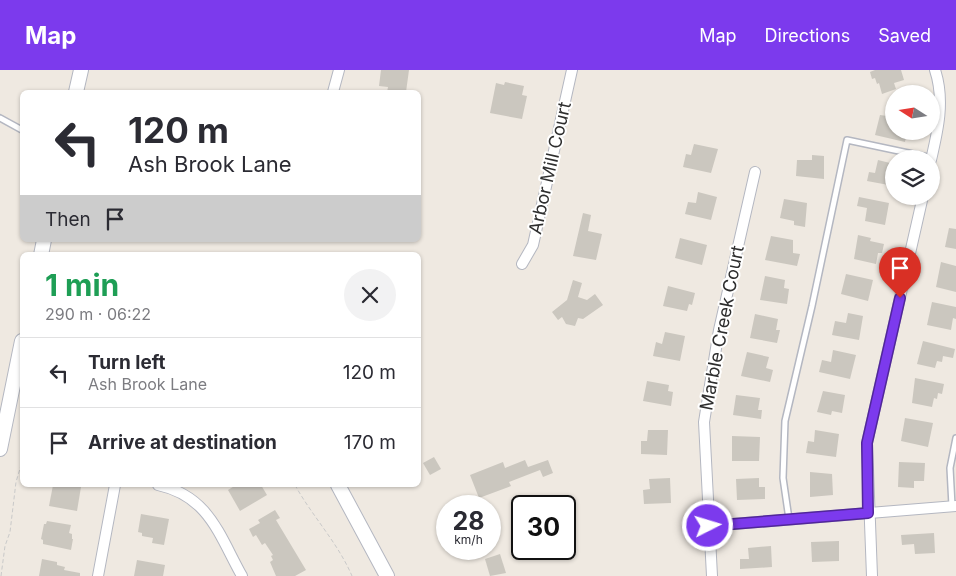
<!DOCTYPE html>
<meta charset="utf-8">
<style>
:root{--surface:#fff;--page:#f2f2f3;--text:#2b2b33;--muted:#7c7c81;--line:#e1e1e2;--accent:#7c3aed}
body{margin:0;font-family:Inter,sans-serif;background:var(--page);color:var(--text);height:100vh;display:flex;flex-direction:column;font-size:19px;white-space:nowrap}
*{box-sizing:border-box;margin:0}
p{font-size:16px;color:var(--muted)}
.icon{flex:none;width:28px;height:28px;fill:none;stroke:currentColor;stroke-width:2;stroke-linecap:round;stroke-linejoin:round}
.map{position:relative;flex:1;overflow:hidden}
.drawer{position:absolute;left:20px;top:182px;width:401px;height:235px;display:flex;flex-direction:column;background:var(--surface);border-radius:8px;box-shadow:0 1px 4px #0004}
.drawer>*{flex:none}
.guide{position:absolute;left:20px;top:20px;width:401px;height:152px;border-radius:8px;box-shadow:0 1px 4px #0004;background:#fff;color:var(--text);overflow:hidden}
.needle{width:32px;rotate:282deg}
.tools{position:absolute;left:885px;top:15px;display:grid;gap:10px}
.tools a{display:grid;place-items:center;width:55px;height:55px;border-radius:50%;background:var(--surface);box-shadow:0 1px 4px #0004;font-size:25px}
.speed{position:absolute;left:436px;top:425px;display:flex;gap:10px;font-size:25px;font-weight:700;text-align:center}
.speed>*{display:grid;place-content:center;width:65px;height:65px;border-radius:50%;background:var(--surface);box-shadow:0 1px 4px #0004;line-height:1}
.speed small{font-size:12px;font-weight:400}
.speed .limit{border:2px solid #111;border-radius:8px;background:#fff;color:#111}
.pin{position:absolute;display:grid;place-items:center;width:42px;height:42px;color:#fff;margin:-51px -21px;border-radius:50% 50% 50% 0;rotate:-45deg;box-shadow:0 0 5px #0007}
.pin .icon{rotate:45deg}
.me{position:absolute;width:55px;margin:-28px;rotate:85deg;stroke-linejoin:round;filter:drop-shadow(0 0 4px #0008)}
.turn{display:flex;align-items:center;gap:18px;height:105px;padding:0 25px;font-size:22px}
.turn .icon{width:65px;height:65px;stroke-width:2.5}
.turn b{display:block;font-size:35px;line-height:42px}
.then{display:flex;align-items:center;height:48px;padding:0 25px;background:#0003;gap:10px;font-size:19px}
.round{display:grid;place-items:center;flex:none;width:52px;height:52px;border-radius:26px;background:var(--page)}
.head{display:flex;align-items:center;justify-content:space-between;height:85px;padding:0 25px}
h1{font-size:30px;font-weight:700;line-height:38px;color:#1e9e55}
ul{padding:0;list-style:none}
li{display:flex;align-items:center;gap:15px;height:70px;padding:0 25px;border-top:1px solid var(--line)}
li div{flex:1}
li b{display:block;font-size:19px}
li em{font-style:normal}
header{display:flex;align-items:center;gap:30px;box-sizing:border-box;height:70px;padding:0 25px;background:var(--accent);color:#fff}
header strong{font-size:24px}
nav{display:flex;gap:28px;margin-inline-start:auto;font-size:18px}
.map>svg:first-child{display:block}
.building{fill:#cbc7bf}
.lines{fill:none;stroke-linecap:round;stroke-linejoin:round}
.lane-casing{stroke:#b4b7c1;stroke-width:8}
.street-casing{stroke:#b4b7c1;stroke-width:12}
.secondary-casing{stroke:#b4b7c1;stroke-width:16}
.path{stroke:#c9c9c9;stroke-width:1;stroke-dasharray:4 2.5;stroke-linecap:butt}
.lane{stroke:#fff;stroke-width:5}
.street{stroke:#fff;stroke-width:10}
.secondary{stroke:#fff;stroke-width:14}
.route-casing{stroke:#51269a;stroke-width:12}
.route{stroke:#7c3aed;stroke-width:9}
.labels{text-anchor:middle;stroke-width:4;stroke-linejoin:round;paint-order:stroke}
.street-label{font-size:18px;fill:#2e2e2e;stroke:#fff}
</style>
<header>
<strong>Map</strong>
<nav><a>Map</a><a>Directions</a><a>Saved</a></nav>
</header>
<div class="map">
<svg width="956" height="506" viewBox="0 0 956 506">
<rect width="100%" height="100%" fill="#efe9e1"/>
<g class="building">
<path d="M 381,0 L 409,0 L 406,22 L 387,22 L 388,17 L 379,16 Z"/>
<path d="M 875,0 L 901,0 L 904,10 L 894,13 L 896,19 L 882,24 L 879,13 L 877,14 L 875,8 L 872,9 L 870,2 Z"/>
<path d="M 505,12 L 524,16 L 522,25 L 527,26 L 522,49 L 490,43 L 496,13 L 504,15 Z"/>
<path d="M 880,45 L 894,47 L 894,61 L 907,61 L 905,72 L 875,65 Z"/>
<path d="M 694,74 L 718,79 L 711,103 L 683,97 L 686,84 L 691,85 Z"/>
<path d="M 812,85 L 824,86 L 824,109 L 796,106 L 797,90 L 812,90 Z"/>
<path d="M 878,90 L 894,94 L 894,116 L 867,111 L 869,102 L 875,103 Z"/>
<path d="M 698,122 L 717,127 L 711,150 L 685,144 L 688,132 L 696,133 Z"/>
<path d="M 859,127 L 889,133 L 885,155 L 865,151 L 867,138 L 857,136 Z"/>
<path d="M 784,129 L 807,133 L 805,157 L 794,155 L 794,151 L 780,148 Z"/>
<path d="M 583,143 L 591,145 L 588,161 L 602,164 L 596,190 L 573,186 Z"/>
<path d="M 949,158 L 956,159 L 956,179 L 945,177 Z"/>
<path d="M 858,165 L 871,168 L 870,171 L 884,174 L 882,183 L 878,183 L 876,194 L 854,189 Z"/>
<path d="M 771,166 L 793,170 L 793,183 L 800,184 L 797,196 L 765,190 Z"/>
<path d="M 680,168 L 707,175 L 702,195 L 675,188 Z"/>
<path d="M 941,192 L 956,196 L 956,222 L 936,217 Z"/>
<path d="M 846,204 L 873,210 L 868,231 L 841,224 Z"/>
<path d="M 765,206 L 785,210 L 784,218 L 789,219 L 787,234 L 760,230 Z"/>
<path d="M 573,210 L 582,213 L 578,227 L 587,230 L 595,224 L 603,235 L 583,249 L 578,248 L 575,256 L 566,254 L 562,247 L 558,250 L 552,242 L 567,230 Z"/>
<path d="M 668,216 L 695,223 L 692,235 L 689,234 L 687,241 L 663,236 Z"/>
<path d="M 932,232 L 956,237 L 956,249 L 953,248 L 951,260 L 927,255 Z"/>
<path d="M 848,243 L 863,246 L 859,270 L 832,265 L 835,251 L 846,253 Z"/>
<path d="M 755,244 L 778,249 L 776,260 L 780,260 L 777,273 L 750,268 Z"/>
<path d="M 665,262 L 685,266 L 680,291 L 653,286 L 656,272 L 662,274 Z"/>
<path d="M 923,271 L 955,279 L 953,288 L 943,286 L 942,292 L 937,291 L 935,298 L 917,294 Z"/>
<path d="M 833,280 L 856,285 L 850,309 L 819,302 L 822,290 L 831,292 Z"/>
<path d="M 747,282 L 769,287 L 766,298 L 773,300 L 770,312 L 741,306 Z"/>
<path d="M 915,308 L 944,314 L 942,324 L 938,323 L 937,329 L 934,328 L 932,337 L 912,333 Z"/>
<path d="M 647,311 L 669,315 L 668,321 L 673,322 L 671,336 L 643,331 Z"/>
<path d="M 823,321 L 845,325 L 842,343 L 832,341 L 831,345 L 817,342 Z"/>
<path d="M 736,325 L 760,328 L 758,340 L 762,340 L 761,349 L 733,345 Z"/>
<path d="M 905,348 L 933,353 L 928,377 L 901,371 Z"/>
<path d="M 648,360 L 668,360 L 667,385 L 641,384 L 641,371 L 647,371 Z"/>
<path d="M 815,360 L 839,364 L 836,387 L 806,383 L 808,371 L 814,372 Z"/>
<path d="M 732,366 L 760,367 L 759,391 L 732,391 Z"/>
<path d="M 434,387 L 441,399 L 430,405 L 423,393 Z"/>
<path d="M 525,390 L 528,397 L 548,390 L 553,403 L 543,407 L 540,400 L 509,412 L 511,416 L 479,428 L 470,405 L 503,392 L 505,398 Z"/>
<path d="M 899,392 L 925,393 L 924,411 L 914,411 L 914,418 L 898,417 Z"/>
<path d="M 810,402 L 832,404 L 833,425 L 810,427 Z"/>
<path d="M 670,408 L 671,433 L 644,434 L 643,420 L 650,419 L 649,409 Z"/>
<path d="M 759,408 L 759,417 L 765,417 L 765,429 L 737,430 L 736,409 Z"/>
<path d="M 53,415 L 81,417 L 77,441 L 49,436 Z"/>
<path d="M 236,415 L 261,415 L 267,425 L 240,441 L 228,420 Z"/>
<path d="M 275,440 L 280,448 L 276,450 L 306,500 L 295,506 L 276,506 L 270,492 L 273,490 L 271,486 L 273,485 L 265,473 L 262,475 L 256,465 L 253,467 L 249,459 L 260,453 L 258,450 Z"/>
<path d="M 141,444 L 169,449 L 164,475 L 152,473 L 153,468 L 142,466 L 142,463 L 138,462 Z"/>
<path d="M 47,451 L 71,455 L 69,463 L 72,464 L 72,469 L 73,469 L 71,480 L 43,474 L 43,470 L 41,469 L 44,454 L 46,454 Z"/>
<path d="M 934,463 L 935,483 L 915,484 L 914,474 L 902,475 L 901,465 Z"/>
<path d="M 839,471 L 839,491 L 812,492 L 811,472 Z"/>
<path d="M 771,476 L 772,497 L 740,499 L 740,489 L 749,489 L 748,478 Z"/>
<path d="M 500,484 L 506,503 L 490,506 L 485,489 Z"/>
<path d="M 42,489 L 57,492 L 57,495 L 65,497 L 64,500 L 80,503 L 80,506 L 39,506 Z"/>
<path d="M 137,490 L 165,495 L 163,506 L 134,506 Z"/>
</g>
<g class="lines">
<defs>
<g id="lane">
<path d="M 0,48 L 22,60"/>
<path d="M 952,436 L 950,398 L 956,368"/>
<path d="M 789,449 L 783,408 L 785,351 L 812,236 L 847,70 L 932,88"/>
</g>
<g id="street">
<path d="M 333,22 L 339,0"/>
<path d="M 931,90 C 938,60 945,30 935,0"/>
<path d="M 522,194 L 533,175 L 572,0"/>
<path d="M 158,415 C 209,426 219,465 242,506"/>
<path d="M 708,456 L 956,436"/>
<path d="M 98,506 L 115,415"/>
<path d="M 712,506 L 704,352 L 719,260 L 755,102"/>
<path d="M 872,506 L 867,373 L 923,126"/>
</g>
<g id="secondary">
<path d="M 76,22 L 81,0"/>
<path d="M 41,185 L 44,170"/>
<path d="M 0,379 L 22,271"/>
<path d="M 338,415 L 387,506"/>
</g>
</defs>
<use href="#lane" class="lane-casing"/>
<use href="#street" class="street-casing"/>
<use href="#secondary" class="secondary-casing"/>
<g class="path">
<path d="M 295,415 C 312,446 338,473 352,506"/>
<path d="M 1,506 L 5,476 L 10,462 L 16,412 L 22,392"/>
</g>
<use href="#lane" class="lane"/>
<use href="#street" class="street"/>
<use href="#secondary" class="secondary"/>
</g>
<g class="lines">
<defs>
<path id="route" d="M 708,456 L 868,443 L 867,373 L 900,228"/>
</defs>
<use href="#route" class="route-casing"/>
<use href="#route" class="route"/>
</g>
<g class="labels">
<g class="street-label">
<text transform="translate(550 98) rotate(-77)" y="6">Arbor Mill Court</text>
<text transform="translate(722 258) rotate(-79)" y="6">Marble Creek Court</text>
</g>
</g>
</svg>
<div class="tools">
<a><svg class="needle" viewBox="-14 -14 28 28"><path d="M0-13l5 13h-10z" fill="#e53935"/><path d="M0 13l5-13h-10z" fill="#7c7c81"/></svg></a>
<a><svg class="icon" aria-label="layers" viewBox="0 0 24 24"><path d="M12 4l9 5-9 5-9-5zM3 14l9 5 9-5"/></svg></a>
</div>
<div class="speed"><div>28<small>km/h</small></div><div class="limit">30</div></div>
<div class="pin" style="left:900px;top:228px;background:#d93025"><svg class="icon" aria-label="arrive" viewBox="0 0 24 24"><path d="M6 21V4h12l-3 4 3 4H6"/></svg></div>
<svg class="me" style="left:708px;top:456px" viewBox="-20 -20 40 40"><circle r="17" fill="#7c3aed" stroke="#fff" stroke-width="3"/><path d="M0-11L8 9 0 5-8 9z" fill="#fff"/></svg>
<div class="guide">
<div class="turn"><svg class="icon" aria-label="left" viewBox="0 0 24 24"><path d="M17 20v-9H6M10 6l-5 5 5 5"/></svg><div><b>120 m</b>Ash Brook Lane</div></div>
<div class="then">Then<svg class="icon" aria-label="arrive" viewBox="0 0 24 24"><path d="M6 21V4h12l-3 4 3 4H6"/></svg></div>
</div>
<section class="drawer">
<div class="head"><div><h1>1 min</h1><p>290 m · 06:22</p></div><a class="round"><svg class="icon" aria-label="close" viewBox="0 0 24 24"><path d="M6 6l12 12M18 6L6 18"/></svg></a></div>
<ul>
<li><svg class="icon" aria-label="left" viewBox="0 0 24 24"><path d="M17 20v-9H6M10 6l-5 5 5 5"/></svg><div><b>Turn left</b><p>Ash Brook Lane</p></div><em>120 m</em></li>
<li><svg class="icon" aria-label="arrive" viewBox="0 0 24 24"><path d="M6 21V4h12l-3 4 3 4H6"/></svg><div><b>Arrive at destination</b></div><em>170 m</em></li>
</ul>
</section>
</div>
